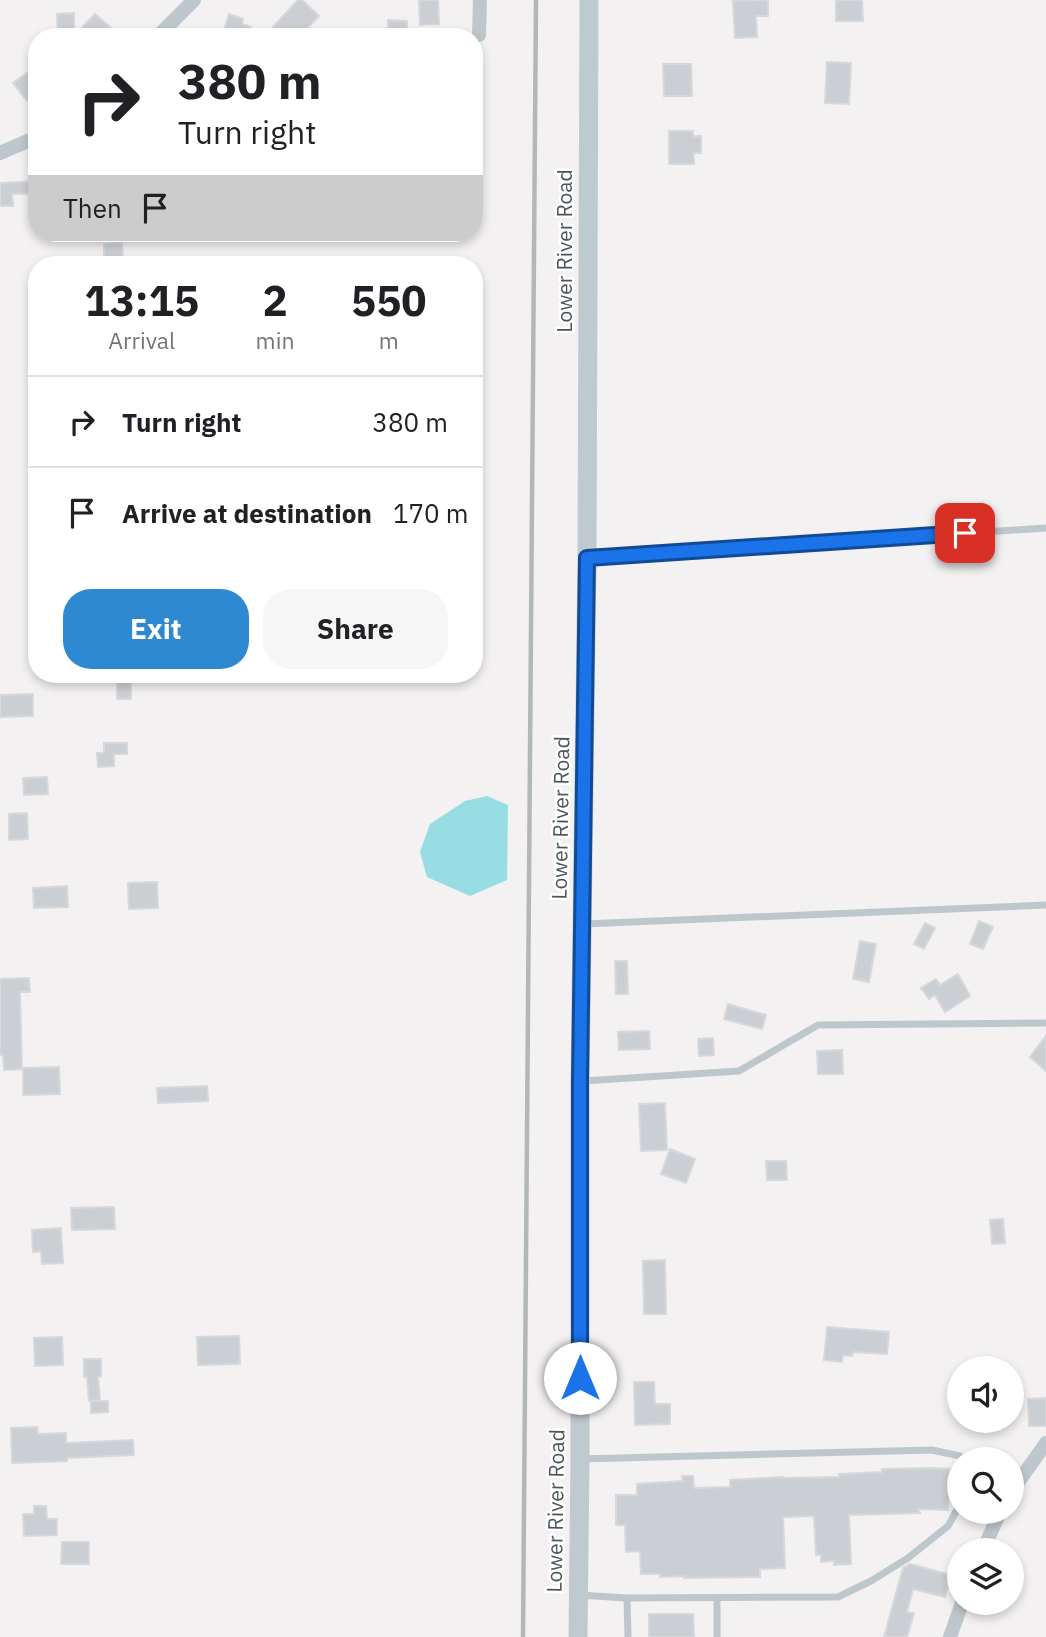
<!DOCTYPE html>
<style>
:root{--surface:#fff;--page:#f6f6f6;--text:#202124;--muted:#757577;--line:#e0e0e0;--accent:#2e89d0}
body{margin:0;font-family:"IBM Plex Sans",sans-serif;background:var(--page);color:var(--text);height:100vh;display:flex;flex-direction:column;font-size:26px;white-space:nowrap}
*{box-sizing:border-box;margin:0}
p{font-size:23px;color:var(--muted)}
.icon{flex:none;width:38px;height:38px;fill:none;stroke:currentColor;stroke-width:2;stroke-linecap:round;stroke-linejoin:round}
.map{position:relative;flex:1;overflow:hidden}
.drawer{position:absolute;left:28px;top:256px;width:455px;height:427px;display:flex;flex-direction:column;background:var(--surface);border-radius:28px;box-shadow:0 4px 10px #0003}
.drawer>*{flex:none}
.banner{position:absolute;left:28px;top:28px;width:455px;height:214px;border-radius:28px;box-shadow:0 4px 10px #0003;background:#fff;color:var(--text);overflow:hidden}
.controls{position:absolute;left:947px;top:1356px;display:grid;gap:14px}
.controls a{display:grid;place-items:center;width:77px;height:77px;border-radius:50%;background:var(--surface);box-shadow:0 4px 10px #0003;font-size:35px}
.pin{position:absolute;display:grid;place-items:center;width:60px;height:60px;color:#fff;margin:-30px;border-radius:14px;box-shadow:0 4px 10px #0006}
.me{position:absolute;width:77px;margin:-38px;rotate:0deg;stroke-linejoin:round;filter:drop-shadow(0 0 5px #0008)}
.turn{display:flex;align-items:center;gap:24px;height:147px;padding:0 35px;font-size:32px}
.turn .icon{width:91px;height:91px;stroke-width:2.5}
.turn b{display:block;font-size:49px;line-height:60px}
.then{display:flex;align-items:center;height:66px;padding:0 35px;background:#0003;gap:14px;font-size:26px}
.eta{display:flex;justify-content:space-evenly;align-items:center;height:119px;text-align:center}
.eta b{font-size:42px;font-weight:800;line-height:49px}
.button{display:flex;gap:14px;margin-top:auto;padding:14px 35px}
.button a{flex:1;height:80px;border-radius:28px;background:var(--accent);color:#fff;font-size:28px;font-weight:800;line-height:80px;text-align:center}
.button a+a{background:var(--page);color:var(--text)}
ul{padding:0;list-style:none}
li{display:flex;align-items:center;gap:21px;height:91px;padding:0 35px;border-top:2px solid var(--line)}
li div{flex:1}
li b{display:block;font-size:26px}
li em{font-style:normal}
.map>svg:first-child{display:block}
.water{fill:#97dde3}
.building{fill:#cbcfd3;stroke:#d6d8db;stroke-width:2}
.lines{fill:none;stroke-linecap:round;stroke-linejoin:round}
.lane{stroke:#bec7cc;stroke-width:7}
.street{stroke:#bec7cc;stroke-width:14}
.secondary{stroke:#bfc9d0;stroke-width:19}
.rail{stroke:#b4b7ba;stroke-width:4.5}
.route-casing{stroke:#114b97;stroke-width:18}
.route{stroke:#1a73e8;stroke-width:12}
.labels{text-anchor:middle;stroke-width:5;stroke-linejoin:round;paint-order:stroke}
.street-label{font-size:21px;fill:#4b565c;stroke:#fff}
</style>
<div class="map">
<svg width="1046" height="1637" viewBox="0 0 1046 1637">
<rect width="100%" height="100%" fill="#f3f1f1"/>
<path class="water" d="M 487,796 L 508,805 L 507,880 L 470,896 L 427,877 L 420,852 L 430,824 L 465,801 Z"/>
<g class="building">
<path d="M 298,0 L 302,0 L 319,16 L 299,37 L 284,37 L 273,27 Z"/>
<path d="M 419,0 L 438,0 L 439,24 L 420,25 Z"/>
<path d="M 768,0 L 768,16 L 756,16 L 757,37 L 735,38 L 733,1 Z"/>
<path d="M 836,0 L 862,0 L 863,21 L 836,21 Z"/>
<path d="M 74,13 L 74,32 L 58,33 L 57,14 Z"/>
<path d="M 95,14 L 111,28 L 102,37 L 73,37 Z"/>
<path d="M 229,14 L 243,19 L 242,24 L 251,27 L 248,37 L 222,37 Z"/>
<path d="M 388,20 L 407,21 L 407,37 L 388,37 Z"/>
<path d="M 827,62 L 851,63 L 849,104 L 825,103 Z"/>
<path d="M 663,64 L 691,64 L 692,96 L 664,96 Z"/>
<path d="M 37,66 L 37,94 L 27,101 L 13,83 Z"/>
<path d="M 669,131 L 693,131 L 693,136 L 701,136 L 701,153 L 694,153 L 694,164 L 669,164 Z"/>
<path d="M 37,181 L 37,193 L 12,194 L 13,206 L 0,206 L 0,183 Z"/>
<path d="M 122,243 L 123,264 L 104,264 L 104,244 Z"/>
<rect x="117" y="682" width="14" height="17"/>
<path d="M 33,694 L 33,716 L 0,717 L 0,695 Z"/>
<path d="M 104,743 L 127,743 L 127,754 L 114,754 L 114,766 L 98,767 L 97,753 L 104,753 Z"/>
<path d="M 47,777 L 48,794 L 24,795 L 23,778 Z"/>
<path d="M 27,813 L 28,839 L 9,840 L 9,814 Z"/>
<path d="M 157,882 L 158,908 L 129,909 L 128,883 Z"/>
<path d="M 67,886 L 68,907 L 34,908 L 33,888 Z"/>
<path d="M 979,921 L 993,927 L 983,949 L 970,944 Z"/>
<path d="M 925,923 L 935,928 L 924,949 L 914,944 Z"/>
<path d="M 860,941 L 876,944 L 869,982 L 853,979 Z"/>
<path d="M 615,961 L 627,961 L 628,994 L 616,994 Z"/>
<path d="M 958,974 L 970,996 L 945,1012 L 935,995 L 929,999 L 921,988 L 936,979 L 940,985 Z"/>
<path d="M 29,978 L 30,992 L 20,992 L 22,1069 L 4,1070 L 3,1055 L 0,1055 L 0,979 Z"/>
<path d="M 728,1004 L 766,1015 L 762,1029 L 724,1019 Z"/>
<path d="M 649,1031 L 650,1049 L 619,1050 L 618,1032 Z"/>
<path d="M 1046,1036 L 1046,1071 L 1030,1057 Z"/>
<path d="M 713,1038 L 714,1055 L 699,1056 L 698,1039 Z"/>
<path d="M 842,1050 L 843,1074 L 818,1074 L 817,1051 Z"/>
<path d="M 59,1067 L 60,1094 L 23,1095 L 23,1068 Z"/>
<path d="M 207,1086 L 208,1101 L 158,1103 L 157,1088 Z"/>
<path d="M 665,1103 L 667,1150 L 641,1151 L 639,1104 Z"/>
<path d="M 670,1149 L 695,1159 L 686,1183 L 661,1174 Z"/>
<path d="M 766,1161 L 786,1161 L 787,1180 L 767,1180 Z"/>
<path d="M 114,1207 L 115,1229 L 72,1230 L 71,1208 Z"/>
<path d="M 1003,1219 L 1005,1243 L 992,1244 L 990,1220 Z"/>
<path d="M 61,1228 L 63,1263 L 42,1264 L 41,1251 L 33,1252 L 32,1230 Z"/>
<path d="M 665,1260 L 666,1314 L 644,1314 L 643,1261 Z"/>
<path d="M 827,1327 L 889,1332 L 887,1354 L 853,1352 L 852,1356 L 843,1355 L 842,1362 L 824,1360 Z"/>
<path d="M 239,1336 L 240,1364 L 198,1365 L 197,1337 Z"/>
<path d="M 62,1337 L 63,1365 L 35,1366 L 34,1338 Z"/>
<path d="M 84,1359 L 101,1359 L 101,1376 L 98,1377 L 100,1400 L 89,1401 L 87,1377 L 84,1377 Z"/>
<path d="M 634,1382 L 654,1382 L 655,1404 L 670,1404 L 670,1424 L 635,1425 Z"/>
<path d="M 1046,1398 L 1046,1426 L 1029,1426 L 1028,1399 Z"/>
<path d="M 91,1401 L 108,1401 L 108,1412 L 91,1413 Z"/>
<path d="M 37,1427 L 38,1434 L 66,1433 L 66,1443 L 133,1440 L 134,1455 L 67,1458 L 67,1461 L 12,1463 L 11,1428 Z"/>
<path d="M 932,1468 L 951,1469 L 948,1510 L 918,1509 L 920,1513 L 849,1515 L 851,1564 L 834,1565 L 834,1561 L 821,1562 L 821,1555 L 816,1555 L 814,1516 L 783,1517 L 785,1568 L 760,1569 L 760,1577 L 684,1578 L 684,1576 L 660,1577 L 660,1574 L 641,1574 L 640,1551 L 626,1552 L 625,1525 L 616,1525 L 616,1495 L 637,1495 L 637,1484 L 683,1481 L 682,1476 L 693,1476 L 694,1488 L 730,1487 L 730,1480 L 783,1477 L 783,1478 L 839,1477 L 839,1474 L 882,1472 L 882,1469 Z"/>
<path d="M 34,1506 L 46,1506 L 47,1519 L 57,1519 L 57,1535 L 24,1536 L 23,1514 L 34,1514 Z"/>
<path d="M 62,1542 L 89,1542 L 89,1564 L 61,1564 Z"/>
<path d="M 910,1564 L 951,1575 L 945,1597 L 913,1589 L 907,1612 L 914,1613 L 907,1637 L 884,1637 L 903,1568 Z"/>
<path d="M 649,1614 L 693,1614 L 694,1637 L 649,1637 Z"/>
</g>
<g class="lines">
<g class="lane">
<path d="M 588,558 L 1046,528"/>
<path d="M 583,924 L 1046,905"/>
<path d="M 583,1081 L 739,1071 L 818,1025 L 1046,1023"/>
<path d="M 580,1459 L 932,1450 L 960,1456 L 962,1460"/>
<path d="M 579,1595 L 627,1598 L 838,1597 L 871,1581 L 908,1558 L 948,1526 L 959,1506"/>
<path d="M 627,1598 L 628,1637"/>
<path d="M 717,1598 L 717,1637"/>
</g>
<g class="street">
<path d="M 479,35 L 480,0"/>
<path d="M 157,37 L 194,0"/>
<path d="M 0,153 L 37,137"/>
<path d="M 1012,1491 L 1046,1443"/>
<path d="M 983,1550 L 1000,1512"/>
<path d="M 950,1637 L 962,1603"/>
</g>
<path class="secondary" d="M 578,1637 L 580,1459 L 580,1081 L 587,558 L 589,0"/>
<path class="rail" d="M 523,1637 L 536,0"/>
</g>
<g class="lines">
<defs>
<path id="route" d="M 580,1378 L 580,1081 L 587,558 L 965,533"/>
</defs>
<use href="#route" class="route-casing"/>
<use href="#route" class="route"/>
</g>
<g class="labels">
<g class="street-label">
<text transform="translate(565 251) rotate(-90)" y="7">Lower River Road</text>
<text transform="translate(561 818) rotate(-89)" y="7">Lower River Road</text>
<text transform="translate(556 1511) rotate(-89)" y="7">Lower River Road</text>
</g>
</g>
</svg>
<div class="controls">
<a><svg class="icon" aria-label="sound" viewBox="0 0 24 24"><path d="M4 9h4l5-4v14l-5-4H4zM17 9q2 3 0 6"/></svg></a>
<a><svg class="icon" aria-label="search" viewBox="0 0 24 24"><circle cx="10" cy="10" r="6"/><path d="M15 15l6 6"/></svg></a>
<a><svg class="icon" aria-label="layers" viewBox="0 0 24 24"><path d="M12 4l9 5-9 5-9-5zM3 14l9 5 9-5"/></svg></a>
</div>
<div class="pin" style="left:965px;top:533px;background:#d93025"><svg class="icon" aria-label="arrive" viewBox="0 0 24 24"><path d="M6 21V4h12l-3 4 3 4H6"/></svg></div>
<svg class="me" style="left:580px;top:1378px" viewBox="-20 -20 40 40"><circle r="19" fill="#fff"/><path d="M0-13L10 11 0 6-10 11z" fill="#1a73e8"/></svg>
<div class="banner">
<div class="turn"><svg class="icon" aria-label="right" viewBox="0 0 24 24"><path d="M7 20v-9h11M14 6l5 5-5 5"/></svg><div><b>380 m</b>Turn right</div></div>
<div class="then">Then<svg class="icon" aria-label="arrive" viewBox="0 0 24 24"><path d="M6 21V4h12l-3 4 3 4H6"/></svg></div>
</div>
<section class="drawer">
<div class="eta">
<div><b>13:15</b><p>Arrival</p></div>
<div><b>2</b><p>min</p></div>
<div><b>550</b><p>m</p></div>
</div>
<ul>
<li><svg class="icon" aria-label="right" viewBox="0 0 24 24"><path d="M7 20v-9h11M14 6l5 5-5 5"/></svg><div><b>Turn right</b></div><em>380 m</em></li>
<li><svg class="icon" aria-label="arrive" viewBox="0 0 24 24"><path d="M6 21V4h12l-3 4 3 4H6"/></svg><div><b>Arrive at destination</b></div><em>170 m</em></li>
</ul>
<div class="button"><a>Exit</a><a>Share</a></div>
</section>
</div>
